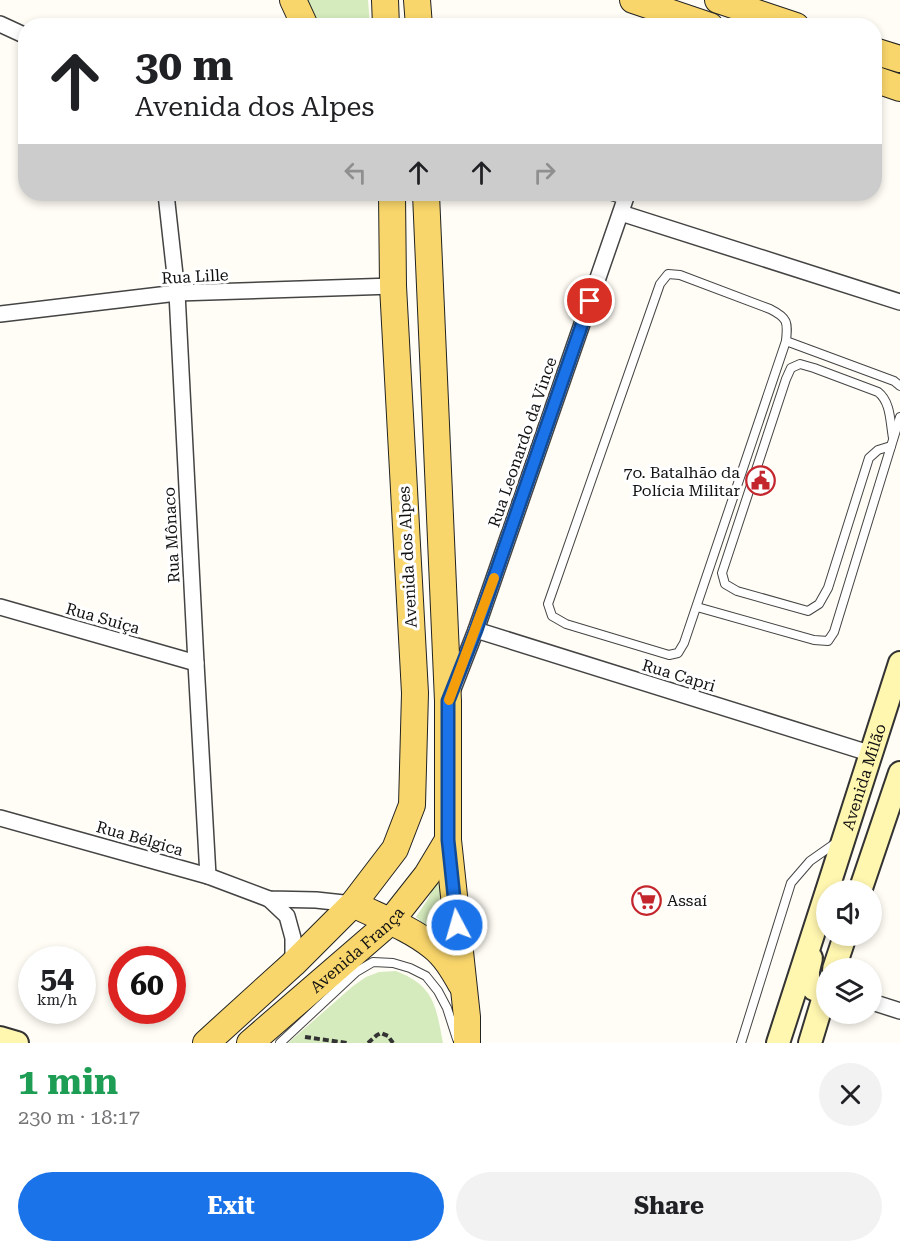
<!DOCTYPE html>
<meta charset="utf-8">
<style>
:root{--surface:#fff;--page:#f2f2f2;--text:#202124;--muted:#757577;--accent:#1a73e8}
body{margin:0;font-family:"Roboto Serif",serif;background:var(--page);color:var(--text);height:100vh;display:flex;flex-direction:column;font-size:22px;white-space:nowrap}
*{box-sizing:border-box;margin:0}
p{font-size:20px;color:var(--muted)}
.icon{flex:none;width:33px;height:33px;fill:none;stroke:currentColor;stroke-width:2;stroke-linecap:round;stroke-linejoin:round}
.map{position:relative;height:1043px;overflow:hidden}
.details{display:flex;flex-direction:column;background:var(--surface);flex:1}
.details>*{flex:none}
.top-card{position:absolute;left:18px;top:18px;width:864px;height:183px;border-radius:24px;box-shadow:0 3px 9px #0003;background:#fff;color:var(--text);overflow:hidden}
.controls{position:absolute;left:816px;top:880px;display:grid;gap:12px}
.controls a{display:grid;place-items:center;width:66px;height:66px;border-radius:50%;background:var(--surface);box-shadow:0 3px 9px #0003;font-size:30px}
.speed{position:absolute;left:18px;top:946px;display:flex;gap:12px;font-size:30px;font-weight:700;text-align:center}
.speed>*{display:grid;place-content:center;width:78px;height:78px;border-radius:50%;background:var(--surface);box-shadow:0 3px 9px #0003;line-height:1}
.speed small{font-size:15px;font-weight:400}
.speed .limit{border:9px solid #d22;background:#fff;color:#111}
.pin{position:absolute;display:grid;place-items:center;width:51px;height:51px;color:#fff;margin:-26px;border:3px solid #fff;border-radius:50%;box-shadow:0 2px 6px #0007}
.me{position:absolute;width:66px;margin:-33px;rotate:354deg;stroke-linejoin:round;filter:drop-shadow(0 0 4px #0008)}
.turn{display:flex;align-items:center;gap:21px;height:126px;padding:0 18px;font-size:27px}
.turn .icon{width:78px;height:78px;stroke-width:2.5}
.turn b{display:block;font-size:42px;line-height:51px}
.lanes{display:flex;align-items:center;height:57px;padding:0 18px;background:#0003;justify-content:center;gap:30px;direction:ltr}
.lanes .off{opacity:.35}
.round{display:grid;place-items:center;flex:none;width:63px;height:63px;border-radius:32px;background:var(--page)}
.summary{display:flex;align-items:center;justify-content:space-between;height:102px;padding:0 18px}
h1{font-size:36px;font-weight:700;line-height:45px;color:#1e9e55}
.primary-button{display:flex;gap:12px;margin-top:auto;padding:12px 18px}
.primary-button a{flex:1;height:69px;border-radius:36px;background:var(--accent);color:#fff;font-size:24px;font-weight:700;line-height:69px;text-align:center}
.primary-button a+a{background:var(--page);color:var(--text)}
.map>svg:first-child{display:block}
.green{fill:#d5ebbd}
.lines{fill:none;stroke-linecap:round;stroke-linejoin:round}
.service-casing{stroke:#444;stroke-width:10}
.minor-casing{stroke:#444;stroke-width:18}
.secondary-casing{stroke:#333;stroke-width:26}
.primary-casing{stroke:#222;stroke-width:28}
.path{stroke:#333;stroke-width:4;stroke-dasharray:6 3;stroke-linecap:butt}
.service{stroke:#fff;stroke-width:8}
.minor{stroke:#fff;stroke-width:15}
.secondary{stroke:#fff6b0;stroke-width:22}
.primary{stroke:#f9d66b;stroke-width:26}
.route-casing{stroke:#114b97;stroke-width:15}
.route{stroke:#1a73e8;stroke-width:10}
.slow{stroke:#f59e0b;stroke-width:10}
.labels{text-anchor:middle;stroke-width:6;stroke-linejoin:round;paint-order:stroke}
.street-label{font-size:16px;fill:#111;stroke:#fff}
.poi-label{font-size:16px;fill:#111;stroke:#fff;text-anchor:end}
</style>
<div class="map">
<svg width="900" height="1043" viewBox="0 0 900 1043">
<rect width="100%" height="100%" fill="#fffdf5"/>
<g class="green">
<path d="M 297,0 L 368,0 L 370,25 L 312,25 Z"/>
<path d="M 444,865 L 454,960 L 443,942 L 416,917 L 428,899 Z"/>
<path d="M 396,971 C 435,986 436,1007 443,1043 L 288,1043 L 353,986 L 366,977 L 379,972 Z"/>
</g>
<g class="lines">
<defs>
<g id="service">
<path d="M 603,194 L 625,200"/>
<path d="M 668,274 L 680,275 L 770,309 C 788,318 788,322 786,341 L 684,643 L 678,653 L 669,655 L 566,624 L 552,616 L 548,604 L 660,284 Z"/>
<path d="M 786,341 L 894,381 L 900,386"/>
<path d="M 891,446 L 878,450 L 869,458 L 828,588 L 819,604 L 808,611 L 737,591 L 725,584 L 722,573 L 786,379 L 791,368 L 800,364 L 814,368 L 878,392 C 891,402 890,422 893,438"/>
<path d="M 697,607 L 814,640 L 828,641 L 834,632 L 900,417"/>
<path d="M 280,1043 L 356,972 L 373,962 L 393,963 L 410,968 L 426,976 L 438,991 L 447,1008 L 457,1039"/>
<path d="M 741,1043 L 791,883 L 810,861 L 837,842"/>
</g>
<g id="minor">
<path d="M 0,24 L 26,36"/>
<path d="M 166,194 L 177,293 L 196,663 L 208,876"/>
<path d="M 621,213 L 900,302"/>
<path d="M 0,314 L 177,293 L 393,286"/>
<path d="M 0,607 L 196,663"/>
<path d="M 476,630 L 872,754"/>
<path d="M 453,689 L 476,630 L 627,194"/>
<path d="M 0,818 L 208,876 L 269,899 L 316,900 L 353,904"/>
<path d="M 269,899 L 287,916 L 293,938 L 293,964"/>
<path d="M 872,1002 L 900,1011"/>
</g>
<g id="secondary">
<path id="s1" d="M 827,891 L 900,663"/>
<path d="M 860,891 L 900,773"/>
<path d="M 811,958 L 808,971 L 808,982 L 814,989 L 825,994"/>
<path d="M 834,969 L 845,936"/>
<path d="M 0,1038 L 17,1043"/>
<path d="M 778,1043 L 826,894"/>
<path d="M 810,1043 L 826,990"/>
</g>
<g id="primary">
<path d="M 293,0 L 305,26"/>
<path d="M 385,0 L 386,26"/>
<path d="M 417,0 L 419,26"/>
<path d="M 633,0 L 710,26"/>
<path d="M 718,0 L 796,26"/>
<path d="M 874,51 L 900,59"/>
<path d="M 874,79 L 900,88"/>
<path d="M 426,194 L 448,701 L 448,840 L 467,1017 L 467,1043"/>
<path d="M 353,904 C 379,917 410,928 432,946 C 445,956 453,970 461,984"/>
<path d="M 206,1043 L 293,964 L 353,904 L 395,849 L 412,805 L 415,693 L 393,286 L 392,194"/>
<path id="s2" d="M 250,1043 L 390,922 L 427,875 L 448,840"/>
</g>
</defs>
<use href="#service" class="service-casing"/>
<use href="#minor" class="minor-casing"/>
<use href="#secondary" class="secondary-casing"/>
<use href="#primary" class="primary-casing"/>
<g class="path">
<path d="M 305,1037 L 347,1043"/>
<path d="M 368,1043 L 377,1035 L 381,1033 L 388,1036 L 393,1043"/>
</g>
<use href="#service" class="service"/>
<use href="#minor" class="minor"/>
<use href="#secondary" class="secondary"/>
<use href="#primary" class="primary"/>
</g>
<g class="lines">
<defs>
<path id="route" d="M 457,925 L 448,840 L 448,701 L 476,630 L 590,301"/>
</defs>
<use href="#route" class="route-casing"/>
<use href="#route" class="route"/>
<path class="slow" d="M 449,700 L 494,578"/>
</g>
<defs>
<symbol id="civic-ring" viewBox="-11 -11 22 22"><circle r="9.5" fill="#fff" stroke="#c4262e" stroke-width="1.5"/><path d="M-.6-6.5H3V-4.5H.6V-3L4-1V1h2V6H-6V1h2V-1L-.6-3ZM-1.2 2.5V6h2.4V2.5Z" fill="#c4262e"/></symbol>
<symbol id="supermarket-ring" viewBox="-11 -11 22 22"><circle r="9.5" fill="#fff" stroke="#c4262e" stroke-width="1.5"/><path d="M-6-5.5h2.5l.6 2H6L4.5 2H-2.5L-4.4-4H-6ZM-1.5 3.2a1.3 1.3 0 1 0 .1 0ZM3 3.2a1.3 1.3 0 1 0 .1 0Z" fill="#c4262e"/></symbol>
</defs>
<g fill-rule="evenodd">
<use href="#civic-ring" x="744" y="464" width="33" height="33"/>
<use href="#supermarket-ring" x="630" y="884" width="33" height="33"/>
</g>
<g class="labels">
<g class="street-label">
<text transform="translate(195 276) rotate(-3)" y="6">Rua Lille</text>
<text transform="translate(522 442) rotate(-71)" y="6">Rua Leonardo da Vince</text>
<text transform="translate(171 535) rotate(-93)" y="6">Rua Mônaco</text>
<text transform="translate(407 557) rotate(-93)" y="6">Avenida dos Alpes</text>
<text transform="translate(103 618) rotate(16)" y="6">Rua Suiça</text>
<text transform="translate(679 675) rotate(17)" y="6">Rua Capri</text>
<text dy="6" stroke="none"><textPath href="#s1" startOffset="120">Avenida Milão</textPath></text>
<text transform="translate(140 838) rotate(16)" y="6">Rua Bélgica</text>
<text dy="6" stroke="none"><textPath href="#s2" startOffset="142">Avenida França</textPath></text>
</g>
<g class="poi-label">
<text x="740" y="478">7o. Batalhão da<tspan x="740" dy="18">Polícia Militar</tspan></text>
<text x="667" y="906" text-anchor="start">Assaí</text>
</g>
</g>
</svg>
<div class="controls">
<a><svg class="icon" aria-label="sound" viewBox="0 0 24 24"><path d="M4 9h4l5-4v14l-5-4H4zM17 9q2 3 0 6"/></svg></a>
<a><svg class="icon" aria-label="layers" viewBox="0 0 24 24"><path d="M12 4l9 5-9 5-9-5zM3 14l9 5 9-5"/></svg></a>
</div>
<div class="speed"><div>54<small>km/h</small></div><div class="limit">60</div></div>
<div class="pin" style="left:590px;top:301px;background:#d93025"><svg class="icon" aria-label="arrive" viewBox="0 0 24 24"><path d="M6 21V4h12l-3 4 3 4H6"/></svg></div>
<svg class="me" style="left:457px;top:925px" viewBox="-20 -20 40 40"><circle r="17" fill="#1a73e8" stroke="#fff" stroke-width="3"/><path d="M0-11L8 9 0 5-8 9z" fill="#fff"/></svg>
<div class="top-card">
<div class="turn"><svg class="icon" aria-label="ahead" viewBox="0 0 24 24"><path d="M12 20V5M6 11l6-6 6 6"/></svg><div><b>30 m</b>Avenida dos Alpes</div></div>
<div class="lanes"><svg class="icon off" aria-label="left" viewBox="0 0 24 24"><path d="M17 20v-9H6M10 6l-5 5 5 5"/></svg><svg class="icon" aria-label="ahead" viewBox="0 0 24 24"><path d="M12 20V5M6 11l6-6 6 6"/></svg><svg class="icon" aria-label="ahead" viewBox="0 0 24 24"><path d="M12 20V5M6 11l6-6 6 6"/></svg><svg class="icon off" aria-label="right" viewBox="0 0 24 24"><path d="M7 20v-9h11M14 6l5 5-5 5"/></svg></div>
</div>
</div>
<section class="details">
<div class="summary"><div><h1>1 min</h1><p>230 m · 18:17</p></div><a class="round"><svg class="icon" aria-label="close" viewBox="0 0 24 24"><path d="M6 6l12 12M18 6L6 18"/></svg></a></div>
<div class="primary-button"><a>Exit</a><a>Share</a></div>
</section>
